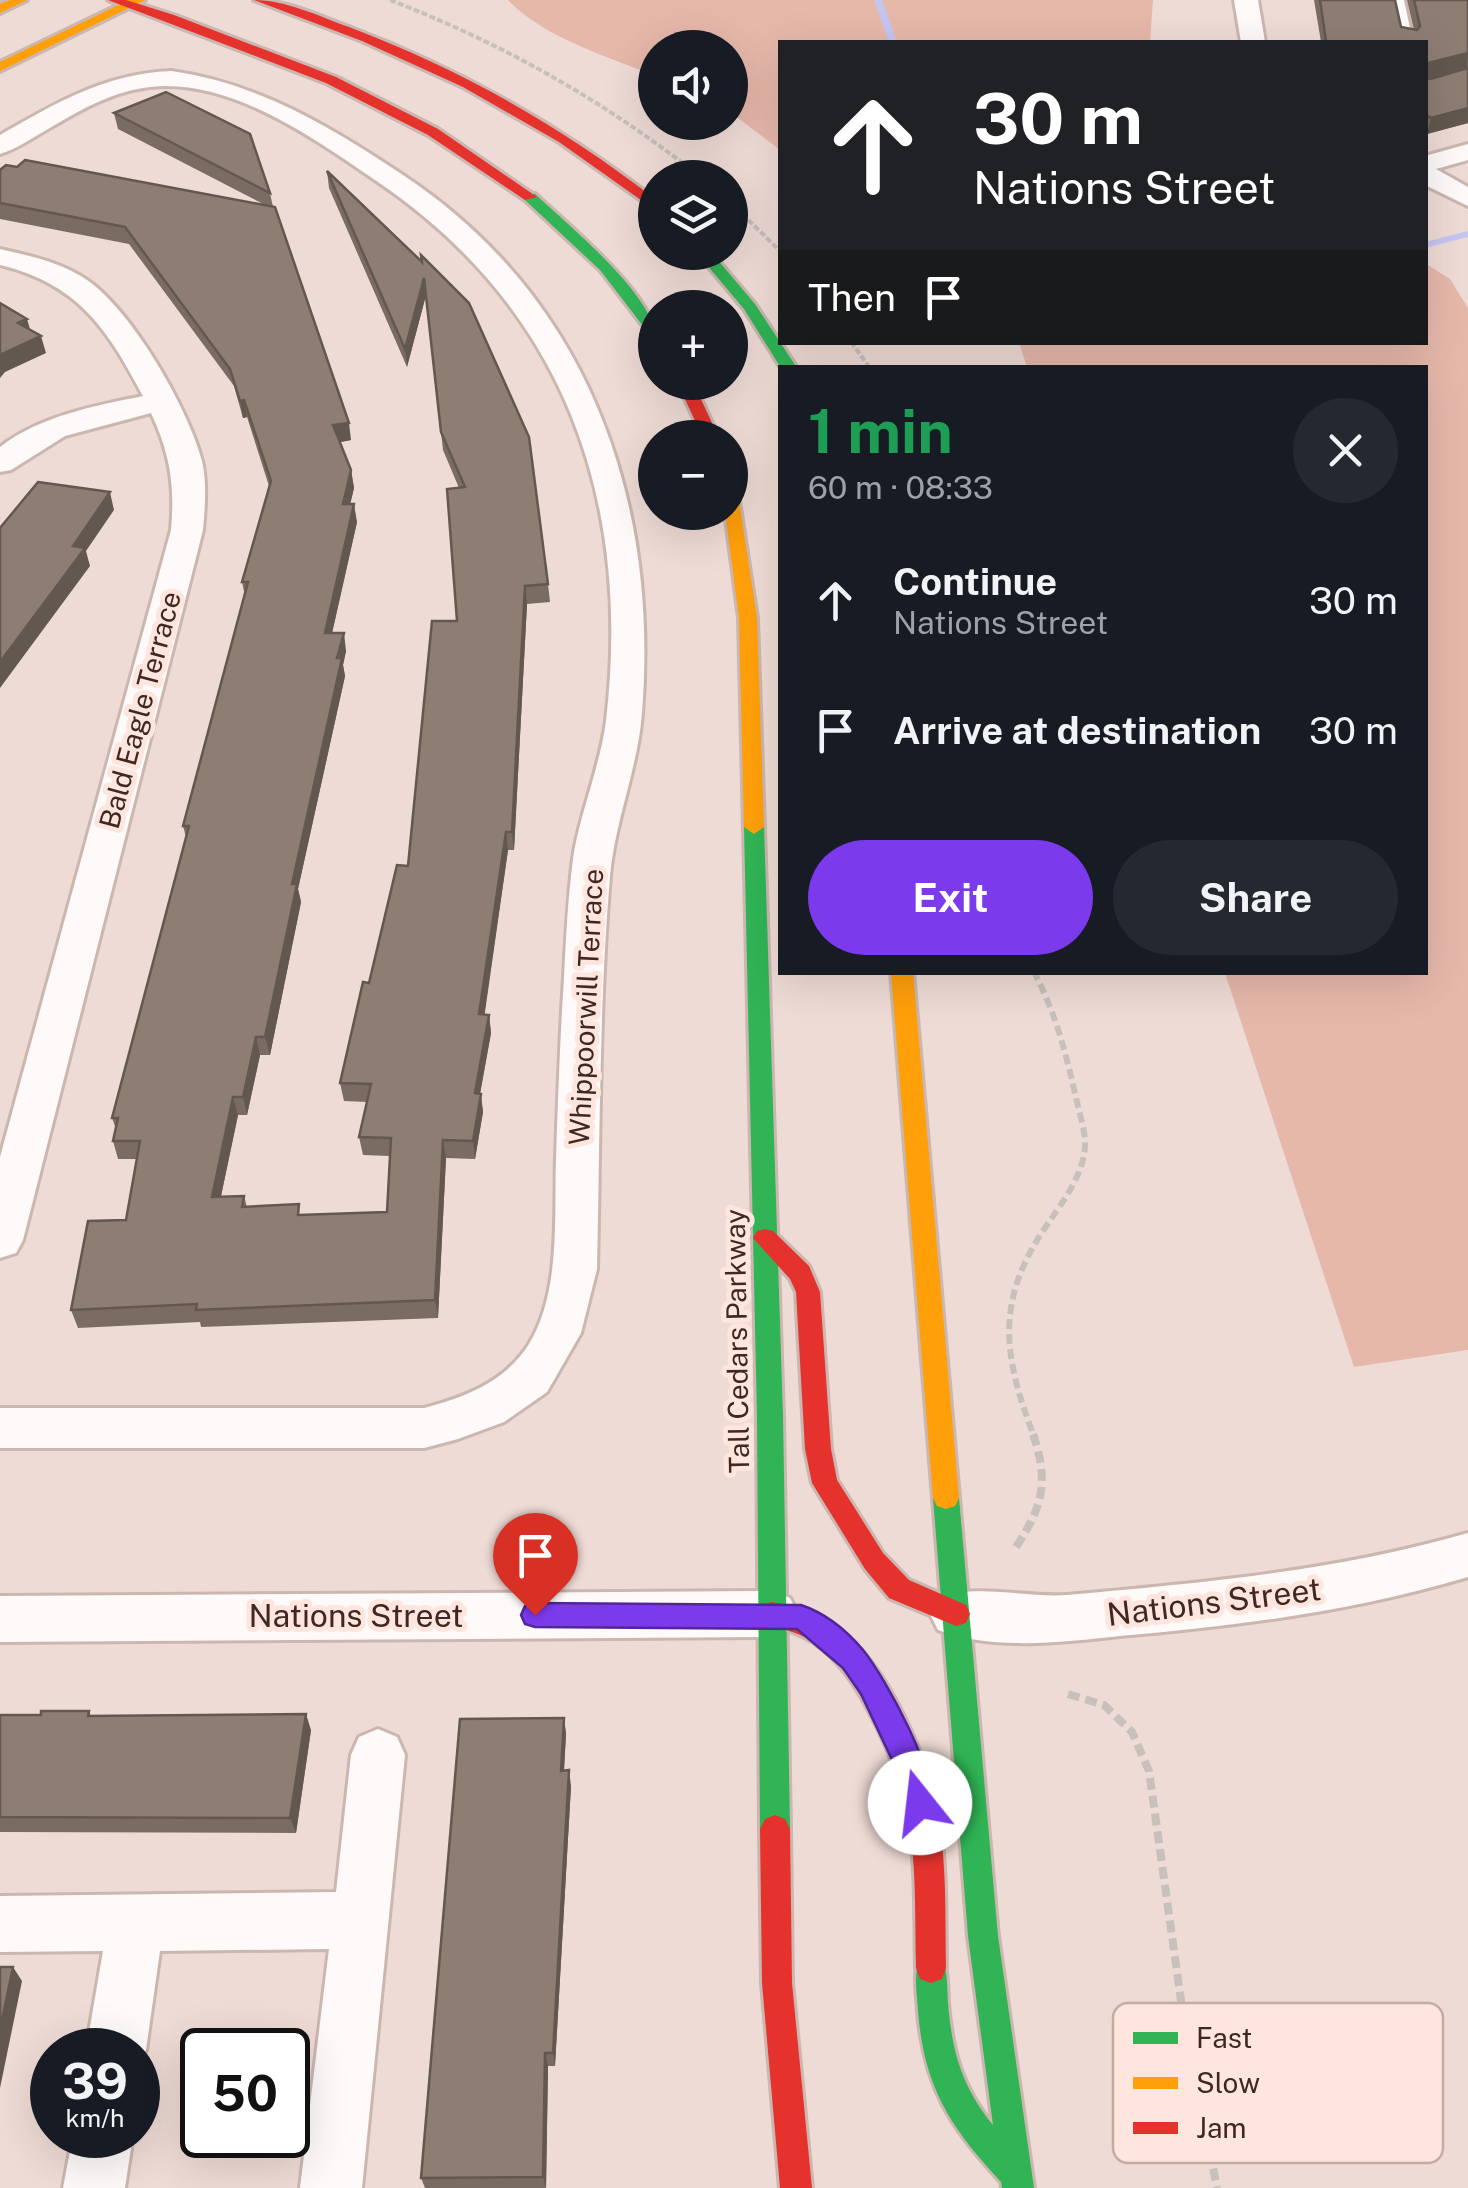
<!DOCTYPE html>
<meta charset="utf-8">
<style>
:root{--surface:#171b24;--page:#242831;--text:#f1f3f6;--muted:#9ea1a6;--accent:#7c3aed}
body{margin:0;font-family:"Public Sans",sans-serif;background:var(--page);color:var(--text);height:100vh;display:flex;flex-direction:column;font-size:38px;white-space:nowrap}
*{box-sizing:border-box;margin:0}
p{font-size:32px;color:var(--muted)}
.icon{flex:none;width:55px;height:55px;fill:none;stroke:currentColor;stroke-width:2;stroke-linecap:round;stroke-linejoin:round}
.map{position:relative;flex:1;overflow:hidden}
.details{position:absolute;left:778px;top:365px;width:650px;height:610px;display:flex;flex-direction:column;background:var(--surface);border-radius:0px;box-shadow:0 10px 40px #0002}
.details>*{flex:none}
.hud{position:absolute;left:778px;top:40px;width:650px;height:305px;border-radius:0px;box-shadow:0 10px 40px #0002;background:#202124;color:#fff;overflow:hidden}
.fabs{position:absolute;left:638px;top:30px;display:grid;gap:20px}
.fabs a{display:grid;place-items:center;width:110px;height:110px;border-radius:50%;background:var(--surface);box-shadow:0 10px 40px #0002;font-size:50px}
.speed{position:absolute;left:30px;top:2028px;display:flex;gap:20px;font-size:50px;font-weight:700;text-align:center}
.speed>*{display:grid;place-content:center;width:130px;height:130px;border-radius:50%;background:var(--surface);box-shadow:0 10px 40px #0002;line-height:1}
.speed small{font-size:25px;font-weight:400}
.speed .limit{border:5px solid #111;border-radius:15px;background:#fff;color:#111}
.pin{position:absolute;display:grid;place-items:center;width:85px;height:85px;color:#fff;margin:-102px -42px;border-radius:50% 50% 50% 0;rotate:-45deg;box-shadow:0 0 10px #0007}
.pin .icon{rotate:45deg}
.me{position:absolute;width:110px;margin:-55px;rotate:344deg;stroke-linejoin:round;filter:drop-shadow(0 0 8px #0008)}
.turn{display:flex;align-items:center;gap:35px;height:210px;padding:0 30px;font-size:45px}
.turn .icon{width:130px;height:130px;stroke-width:2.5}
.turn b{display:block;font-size:70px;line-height:85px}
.then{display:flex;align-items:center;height:95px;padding:0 30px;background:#0003;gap:20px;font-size:38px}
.round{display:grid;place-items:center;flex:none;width:105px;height:105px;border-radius:52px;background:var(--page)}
.summary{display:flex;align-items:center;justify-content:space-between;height:170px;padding:0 30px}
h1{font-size:60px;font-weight:700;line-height:75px;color:#1e9e55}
.action{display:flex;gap:20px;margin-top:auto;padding:20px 30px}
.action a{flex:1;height:115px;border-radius:60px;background:var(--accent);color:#fff;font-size:40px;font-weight:700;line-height:115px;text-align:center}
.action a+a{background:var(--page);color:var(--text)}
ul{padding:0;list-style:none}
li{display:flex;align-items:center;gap:30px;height:130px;padding:0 30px}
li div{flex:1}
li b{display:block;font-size:38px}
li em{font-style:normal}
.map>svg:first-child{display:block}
.green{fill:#e6b8aa}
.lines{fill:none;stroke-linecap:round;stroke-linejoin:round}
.stream{fill:#c5c5f1;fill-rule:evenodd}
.lane-casing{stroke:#cbb7b0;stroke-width:6}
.street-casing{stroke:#cbb7b0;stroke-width:6}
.fast-casing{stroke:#cbb7b0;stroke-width:6}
.slow-casing{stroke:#cbb7b0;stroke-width:6}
.jam-casing{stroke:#cbb7b0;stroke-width:6}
.path-far2{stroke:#c8c0bc;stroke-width:4;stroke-dasharray:6 2.5;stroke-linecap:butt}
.path-far1{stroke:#c8c0bc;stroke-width:6;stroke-dasharray:10 5;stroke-linecap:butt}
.path{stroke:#c8c0bc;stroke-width:8;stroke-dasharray:12 6;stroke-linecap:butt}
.lane{fill:#fdfaf9;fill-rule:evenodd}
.street{fill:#fdfaf9;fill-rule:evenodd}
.fast{fill:#30b455;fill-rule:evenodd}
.slow{fill:#ff9f0a;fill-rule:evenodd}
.jam{fill:#e5322d;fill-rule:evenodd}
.wall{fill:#7a6c63}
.shaded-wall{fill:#635850}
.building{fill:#8e7d73;stroke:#635850;stroke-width:2.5}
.route{fill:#7c3aed;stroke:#51269a;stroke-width:2.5}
.labels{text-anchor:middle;stroke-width:10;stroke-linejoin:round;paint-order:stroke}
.street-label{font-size:28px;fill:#3e2820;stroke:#fee5de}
.near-street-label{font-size:32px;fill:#3e2820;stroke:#fee5de}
.key{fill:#fee5de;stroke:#c4aca5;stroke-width:2.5}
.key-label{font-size:28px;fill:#3e2820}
</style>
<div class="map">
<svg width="1468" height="2188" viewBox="0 0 1468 2188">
<rect width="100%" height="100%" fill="#efdbd5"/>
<g class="green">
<path d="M 508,0 L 1153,0 L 1150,42 L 780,42 L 780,150 L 730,112 L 730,48 L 655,48 L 655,76 C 607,56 544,38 508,0 Z"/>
<path d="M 1425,263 L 1450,279 L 1468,308 L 1468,1350 L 1354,1367 L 1225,973 L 1425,972 L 1425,368 L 1027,367 L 1019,343 L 1425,342 Z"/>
</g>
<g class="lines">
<g class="stream">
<path d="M 874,0 L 882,0 L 897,42 L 889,42 Z"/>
<path d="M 1468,231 L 1468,237 L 1425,248 L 1425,242 Z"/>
</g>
<defs>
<path id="lane" d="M 1392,0 L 1404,0 L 1413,42 L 1401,42 Z"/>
<g id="street">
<path d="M 1234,0 L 1258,0 L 1265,42 L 1241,42 Z"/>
<path d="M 171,71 C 258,83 331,127 403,175 C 587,297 659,498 642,713 C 638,768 615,820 610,876 C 599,1006 600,1138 597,1269 L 581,1333 L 547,1392 L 504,1422 L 458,1439 L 424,1448 L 0,1448 L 0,1408 L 424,1408 C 465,1397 505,1382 529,1344 C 561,1292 554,1216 556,1158 C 558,1098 560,1038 564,978 C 566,937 568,894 574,852 C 582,808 600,766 606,721 C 632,499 564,307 375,180 C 316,140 240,85 164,86 C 120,87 85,107 48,129 C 32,138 17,149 0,154 L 0,135 C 56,103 104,74 171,71 Z"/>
<path d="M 1468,144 L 1468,160 L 1436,169 L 1468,187 L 1468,206 L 1425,185 L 1425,156 Z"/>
<path d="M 0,249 C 30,256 61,262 87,280 C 132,311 188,408 202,461 C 207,483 205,507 203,530 L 23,1240 L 16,1253 L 0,1258 L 0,1157 L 171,530 C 175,486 170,453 151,413 L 65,436 L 11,470 L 0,472 L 0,447 C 40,416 94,406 143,396 C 107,328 78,284 0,265 Z"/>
<path d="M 1468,1533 L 1468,1577 C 1353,1611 1239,1626 1120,1636 C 1062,1642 994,1651 938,1630 L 930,1614 L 938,1598 C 977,1583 1025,1598 1067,1595 C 1203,1583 1336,1571 1468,1533 Z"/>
<path d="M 772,1591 L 790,1598 L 798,1614 L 790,1630 L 772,1637 L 0,1642 L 0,1596 Z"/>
<path d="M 378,1729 L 397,1737 L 405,1755 L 362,2188 L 300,2188 L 329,1949 L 160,1951 L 146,2050 L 138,2070 L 138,2050 L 86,2050 L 103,1951 L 0,1952 L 0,1896 L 336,1892 L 351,1755 L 359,1737 Z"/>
<path d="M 73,2135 L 133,2135 L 125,2188 L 63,2188 Z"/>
</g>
<g id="fast">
<path d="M 525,194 L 535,194 C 566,223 655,296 655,337 L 650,335 L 600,270 L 525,200 Z"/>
<path d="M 696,252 L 711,252 L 755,304 L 797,368 L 781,368 L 744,309 Z"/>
<path d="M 754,820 L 764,827 L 783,1417 L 790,1829 L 785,1839 L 775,1843 L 765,1839 L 760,1829 L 757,1417 L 744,827 Z"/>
<path d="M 946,1487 L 955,1490 L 959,1498 L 998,1936 L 1034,2188 L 1002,2188 L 1001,2182 C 950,2127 924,2087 918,2011 C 917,1993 913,1974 920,1957 L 931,1953 L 942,1957 C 948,1972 947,1987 948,2003 C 952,2052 962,2087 993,2125 L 968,1936 L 933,1498 L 937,1490 Z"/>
</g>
<g id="slow">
<path d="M 10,0 L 27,0 L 0,13 L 0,4 Z"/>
<path d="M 129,0 L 145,0 L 0,71 L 0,62 Z"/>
<path d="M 730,489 L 738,494 L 757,618 L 764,827 L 754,834 L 744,827 L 739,618 L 725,512 L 730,512 Z"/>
<path d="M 891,972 L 913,972 L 959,1498 L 955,1506 L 946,1509 L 937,1506 L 933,1498 Z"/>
</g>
<g id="jam">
<path d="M 108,0 L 126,0 L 174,15 L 336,77 L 438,129 L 537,197 L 525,200 L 428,135 L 326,83 Z"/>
<path d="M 254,0 C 286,0 318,16 349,27 C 460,69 561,126 655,199 L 655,210 L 559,142 L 463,87 L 362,41 Z"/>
<path d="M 677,382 L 693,382 L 719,438 L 703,438 Z"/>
<path d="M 765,1229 L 773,1231 L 809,1266 L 820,1292 L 831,1449 L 837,1480 L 883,1553 L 909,1580 L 966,1605 L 970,1614 L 966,1623 L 956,1626 L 889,1598 L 865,1569 L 812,1483 L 805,1449 L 796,1292 L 790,1279 L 753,1238 L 757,1231 Z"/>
<path d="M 772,1602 C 794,1607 817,1614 836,1627 C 888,1664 929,1760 939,1821 C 947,1870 945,1919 946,1968 L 942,1979 L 931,1983 L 920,1979 L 916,1968 C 914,1867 920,1806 870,1713 C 856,1686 839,1659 813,1642 C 797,1631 780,1629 762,1623 L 758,1614 L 762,1605 Z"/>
<path d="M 775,1815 L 785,1819 L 790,1829 L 792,1983 L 812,2188 L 780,2188 L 762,1983 L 760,1829 L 765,1819 Z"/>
</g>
</defs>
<use href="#lane" class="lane-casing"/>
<use href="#street" class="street-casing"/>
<use href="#fast" class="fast-casing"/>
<use href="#slow" class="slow-casing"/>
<use href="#jam" class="jam-casing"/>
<g class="path-far2">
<path d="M 390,0 C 504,44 606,102 702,178"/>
<path d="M 730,202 L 780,251"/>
<path d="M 851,342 L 870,368"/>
</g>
<path class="path-far1" d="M 1032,1431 C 1001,1349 997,1296 1049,1222 C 1064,1200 1083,1175 1085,1147 C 1086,1133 1080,1116 1077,1102 C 1066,1054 1057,1016 1034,972"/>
<g class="path">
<path d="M 1016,1547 C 1045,1503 1049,1479 1031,1428"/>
<path d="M 1068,1694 L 1104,1705 L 1132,1732 L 1149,1771 L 1183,2015 L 1217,2188"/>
</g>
<use href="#lane" class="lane"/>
<use href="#street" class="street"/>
<use href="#fast" class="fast"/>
<use href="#slow" class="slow"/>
<use href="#jam" class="jam"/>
</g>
<g class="wall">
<path d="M 1314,0 L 1395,0 L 1401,27 L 1414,30 L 1407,0 L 1468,0 L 1468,123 L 1427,134 L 1425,133 L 1425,42 L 1321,42 Z"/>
<path d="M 114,113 L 270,193 L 273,207 L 351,440 L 340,442 L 351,470 L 354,488 L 350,504 L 357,522 L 332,633 L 346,651 L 343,665 L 345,676 L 298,889 L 301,902 L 270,1055 L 260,1055 L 247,1115 L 238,1115 L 221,1196 L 244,1196 L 247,1207 L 302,1215 L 387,1212 L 390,1156 L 363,1155 L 359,1137 L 367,1102 L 344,1101 L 340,1083 L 369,983 L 408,866 L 457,621 L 459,488 L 443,450 L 426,295 L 407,367 L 329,188 L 327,171 L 422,262 L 548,584 L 550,602 L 527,604 L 514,850 L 508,850 L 484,1015 L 489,1015 L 491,1033 L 480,1093 L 483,1112 L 475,1159 L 446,1158 L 438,1318 L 201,1327 L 200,1322 L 78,1328 L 71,1310 L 126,1220 L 137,1159 L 118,1159 L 113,1141 L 116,1129 L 112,1118 L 186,837 L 183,826 L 245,596 L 242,582 L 269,486 L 247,417 L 243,418 L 234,386 L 129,244 L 0,219 L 0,170 L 265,205 L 118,129 Z"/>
<path d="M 89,1711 L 91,1716 L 311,1730 L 296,1833 L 0,1832 L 0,1715 L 41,1715 Z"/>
<path d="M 564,1718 L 566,1734 L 564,1771 L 571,1786 L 555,2066 L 548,2066 L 546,2188 L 425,2188 L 421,2178 Z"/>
</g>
<g class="shaded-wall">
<path d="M 1468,53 L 1467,68 L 1425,79 L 1428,63 Z"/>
<path d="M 1468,108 L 1468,123 L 1427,134 L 1431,118 Z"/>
<path d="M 424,278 L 426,295 L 407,367 L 405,349 Z"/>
<path d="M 27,319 L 32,336 L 18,323 Z"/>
<path d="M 41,336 L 46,353 L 5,372 L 0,378 L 0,355 Z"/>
<path d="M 244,400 L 247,417 L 243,418 L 240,401 Z"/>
<path d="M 349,423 L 351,440 L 336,443 L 333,425 Z"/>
<path d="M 351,470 L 354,488 L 346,522 L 343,504 Z"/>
<path d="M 110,492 L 114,510 L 86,551 L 90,566 L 0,688 L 0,662 L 73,546 Z"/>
<path d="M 354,504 L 357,522 L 328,651 L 325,633 Z"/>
<path d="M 525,586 L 527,604 L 514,850 L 512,832 Z"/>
<path d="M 344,633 L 346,651 L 343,665 L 345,676 L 298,889 L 301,902 L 270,1055 L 265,1037 L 292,884 Z"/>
<path d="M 506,832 L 508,850 L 482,1033 L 479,1014 Z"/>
<path d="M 489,1015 L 491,1033 L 477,1111 L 475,1093 Z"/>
<path d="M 256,1037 L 260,1055 L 247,1115 L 243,1097 Z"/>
<path d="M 481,1094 L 483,1112 L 475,1159 L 473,1141 Z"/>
<path d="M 233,1097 L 238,1115 L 217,1215 L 212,1197 Z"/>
<path d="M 443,1140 L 446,1158 L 438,1318 L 435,1300 Z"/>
<path d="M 306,1714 L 311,1730 L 296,1833 L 290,1818 Z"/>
<path d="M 564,1718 L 566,1734 L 563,1786 L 561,1771 Z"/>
<path d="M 569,1770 L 571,1786 L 555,2066 L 553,2053 Z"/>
<path d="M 13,1967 L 22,1981 L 0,2088 L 0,2030 Z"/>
<path d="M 545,2053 L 548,2066 L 546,2188 L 543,2177 Z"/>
</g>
<g class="building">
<path d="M 1320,0 L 1395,0 L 1401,27 L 1417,30 L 1420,26 L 1414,0 L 1468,0 L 1468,53 L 1428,63 L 1425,75 L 1425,42 L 1331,42 L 1326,41 Z"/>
<path d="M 1468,68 L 1468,108 L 1431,118 L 1425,114 L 1425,75 L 1430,79 Z"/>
<path d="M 166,92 L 250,134 L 270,193 L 114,113 Z"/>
<path d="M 25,160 L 275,207 L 349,423 L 333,425 L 351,470 L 343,504 L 354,504 L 325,633 L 344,633 L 337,658 L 342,658 L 292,884 L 297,884 L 265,1037 L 256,1037 L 243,1097 L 233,1097 L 212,1197 L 244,1196 L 242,1207 L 299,1204 L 298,1215 L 387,1212 L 391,1138 L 359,1137 L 371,1084 L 340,1083 L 363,982 L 369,983 L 397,865 L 408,866 L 432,621 L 457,621 L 447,489 L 465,487 L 441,432 L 424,278 L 405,349 L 327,171 L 422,262 L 421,255 L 469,303 L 529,437 L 548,584 L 525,586 L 512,832 L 506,832 L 479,1014 L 489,1015 L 475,1093 L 481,1094 L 473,1141 L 443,1140 L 435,1300 L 196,1310 L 197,1304 L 71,1310 L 88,1221 L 126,1220 L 140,1141 L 113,1141 L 118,1118 L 112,1118 L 189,826 L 183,826 L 248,582 L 242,582 L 246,568 L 271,481 L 244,400 L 240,401 L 230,369 L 125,227 L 0,203 L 0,170 L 6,165 L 17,167 Z"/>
<path d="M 0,303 L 27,319 L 18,323 L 41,336 L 0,355 Z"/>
<path d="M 38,482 L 110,492 L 73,546 L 85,548 L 0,662 L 0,528 Z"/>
<path d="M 41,1711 L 89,1711 L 88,1716 L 306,1714 L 290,1818 L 0,1817 L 0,1715 L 41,1715 Z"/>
<path d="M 564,1718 L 561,1771 L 569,1770 L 553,2053 L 545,2053 L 543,2177 L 421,2178 L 460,1719 Z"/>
<path d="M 0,1967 L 13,1967 L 0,2030 Z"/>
</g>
<path class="route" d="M 535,1603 L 801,1605 C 825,1613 847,1631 863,1650 C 885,1677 943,1782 930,1813 L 920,1817 L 909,1813 L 901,1779 L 861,1694 L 843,1668 L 797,1629 L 535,1627 L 525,1624 L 521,1615 L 525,1606 Z"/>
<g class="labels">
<g class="street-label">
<text transform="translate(140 710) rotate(-75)" y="10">Bald Eagle Terrace</text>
<text transform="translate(586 1007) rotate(-87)" y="10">Whippoorwill Terrace</text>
<text transform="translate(737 1341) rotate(-91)" y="10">Tall Cedars Parkway</text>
</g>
<g class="near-street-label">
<text transform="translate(1214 1602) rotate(-7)" y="11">Nations Street</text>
<text x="356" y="1627">Nations Street</text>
</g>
</g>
<rect x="1113" y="2003" width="330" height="160" rx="15" class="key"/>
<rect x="1133" y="2032" width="45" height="12" fill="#30b455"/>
<rect x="1133" y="2077" width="45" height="12" fill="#ff9f0a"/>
<rect x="1133" y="2122" width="45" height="12" fill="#e5322d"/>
<g class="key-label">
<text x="1196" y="2048">Fast</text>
<text x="1196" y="2093">Slow</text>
<text x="1196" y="2138">Jam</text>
</g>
</svg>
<div class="fabs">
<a><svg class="icon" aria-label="sound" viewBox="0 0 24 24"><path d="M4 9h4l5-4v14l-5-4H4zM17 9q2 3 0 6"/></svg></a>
<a><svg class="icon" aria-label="layers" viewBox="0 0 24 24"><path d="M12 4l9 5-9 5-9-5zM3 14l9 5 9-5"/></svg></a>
<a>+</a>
<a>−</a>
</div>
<div class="speed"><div>39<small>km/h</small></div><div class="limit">50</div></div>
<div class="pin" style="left:535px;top:1615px;background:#d93025"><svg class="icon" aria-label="arrive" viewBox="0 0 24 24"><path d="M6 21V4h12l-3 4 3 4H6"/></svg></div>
<svg class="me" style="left:920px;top:1803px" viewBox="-20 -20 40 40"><circle r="19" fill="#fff"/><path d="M0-13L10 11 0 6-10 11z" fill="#7c3aed"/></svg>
<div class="hud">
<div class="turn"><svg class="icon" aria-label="ahead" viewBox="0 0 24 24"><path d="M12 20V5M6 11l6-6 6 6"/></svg><div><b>30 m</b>Nations Street</div></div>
<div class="then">Then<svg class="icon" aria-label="arrive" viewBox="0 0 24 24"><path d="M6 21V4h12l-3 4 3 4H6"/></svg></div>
</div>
<section class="details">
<div class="summary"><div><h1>1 min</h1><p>60 m · 08:33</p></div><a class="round"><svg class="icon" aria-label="close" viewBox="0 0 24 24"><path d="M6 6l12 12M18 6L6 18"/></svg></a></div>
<ul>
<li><svg class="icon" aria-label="ahead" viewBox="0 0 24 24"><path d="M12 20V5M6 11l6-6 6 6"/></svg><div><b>Continue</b><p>Nations Street</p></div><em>30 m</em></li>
<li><svg class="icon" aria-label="arrive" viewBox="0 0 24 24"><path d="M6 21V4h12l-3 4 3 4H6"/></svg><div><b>Arrive at destination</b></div><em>30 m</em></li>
</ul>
<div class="action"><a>Exit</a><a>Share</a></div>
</section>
</div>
